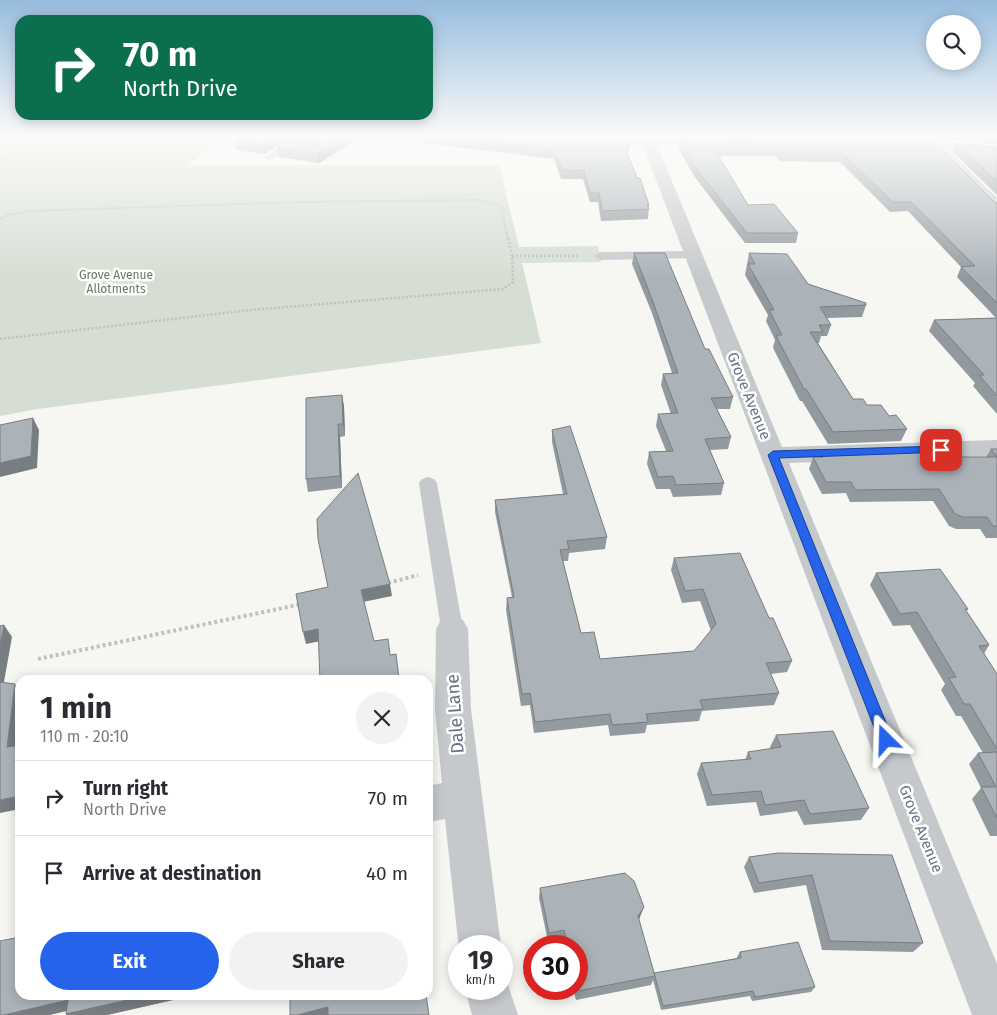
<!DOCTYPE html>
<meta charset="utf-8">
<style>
:root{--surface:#fff;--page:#f2f2f3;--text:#2b2b33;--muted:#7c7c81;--line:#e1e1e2;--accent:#2563eb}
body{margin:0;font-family:"Fira Sans",sans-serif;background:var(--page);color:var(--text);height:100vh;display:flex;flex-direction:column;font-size:19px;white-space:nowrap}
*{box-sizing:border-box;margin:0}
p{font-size:16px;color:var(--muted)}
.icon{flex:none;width:28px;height:28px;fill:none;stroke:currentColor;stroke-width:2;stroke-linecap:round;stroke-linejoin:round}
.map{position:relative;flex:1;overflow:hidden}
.drawer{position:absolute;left:15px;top:675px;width:418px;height:325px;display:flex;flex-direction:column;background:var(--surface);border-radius:15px;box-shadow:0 2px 12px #0003}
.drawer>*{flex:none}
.banner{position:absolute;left:15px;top:15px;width:418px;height:105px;border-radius:15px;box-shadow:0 2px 12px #0003;background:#0b6e4f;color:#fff;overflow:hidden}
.buttons{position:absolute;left:926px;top:15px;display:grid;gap:10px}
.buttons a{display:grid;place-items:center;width:55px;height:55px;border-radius:50%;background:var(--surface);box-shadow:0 2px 12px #0003;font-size:25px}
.speed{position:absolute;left:448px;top:935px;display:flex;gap:10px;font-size:25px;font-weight:700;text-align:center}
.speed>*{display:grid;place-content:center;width:65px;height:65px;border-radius:50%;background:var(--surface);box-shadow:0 2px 12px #0003;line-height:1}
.speed small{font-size:12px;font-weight:400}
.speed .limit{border:8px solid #d22;background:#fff;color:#111}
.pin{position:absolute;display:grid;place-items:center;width:42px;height:42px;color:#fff;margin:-21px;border-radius:10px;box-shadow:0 2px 8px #0006}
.me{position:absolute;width:55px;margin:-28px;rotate:338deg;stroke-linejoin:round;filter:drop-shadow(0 0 4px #0008)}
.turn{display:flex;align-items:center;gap:18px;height:105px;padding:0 25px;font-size:22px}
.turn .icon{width:65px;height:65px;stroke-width:2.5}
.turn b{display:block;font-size:35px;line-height:42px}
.round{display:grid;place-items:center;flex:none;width:52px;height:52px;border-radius:26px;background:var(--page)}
.head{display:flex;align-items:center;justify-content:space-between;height:85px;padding:0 25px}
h1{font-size:30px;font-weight:700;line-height:38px}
.cta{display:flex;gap:10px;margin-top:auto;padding:10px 25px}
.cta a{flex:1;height:58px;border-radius:30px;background:var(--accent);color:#fff;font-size:20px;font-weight:700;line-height:58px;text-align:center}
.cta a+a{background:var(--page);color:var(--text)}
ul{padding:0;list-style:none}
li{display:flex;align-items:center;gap:15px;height:75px;padding:0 25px;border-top:1px solid var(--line)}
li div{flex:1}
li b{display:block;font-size:19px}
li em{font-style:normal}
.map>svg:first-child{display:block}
.green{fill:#d6ded3}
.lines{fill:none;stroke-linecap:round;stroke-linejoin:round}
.path-far2{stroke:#bfc0c3;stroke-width:2;stroke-dasharray:1 1;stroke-linecap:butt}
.path-far1{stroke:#bfc0c3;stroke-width:2.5;stroke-dasharray:2 2;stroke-linecap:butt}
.path{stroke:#bfc0c3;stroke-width:4;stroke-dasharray:3 3;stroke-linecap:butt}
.service{fill:#c6c9cc;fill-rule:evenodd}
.minor{fill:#c6c9cc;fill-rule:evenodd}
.tertiary{fill:#c6c9cc;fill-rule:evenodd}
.wall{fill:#939a9f}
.shaded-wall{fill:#787d82}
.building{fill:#abb3b9;stroke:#787d82}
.route{fill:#2563eb;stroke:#184099}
.labels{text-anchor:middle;stroke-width:5;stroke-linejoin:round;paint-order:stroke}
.far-park-label{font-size:12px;fill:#657c63;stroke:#fff}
.street-label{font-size:15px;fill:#647385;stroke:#fff}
.near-street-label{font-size:18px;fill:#647385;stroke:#fff}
</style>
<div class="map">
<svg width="997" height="1015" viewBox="0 0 997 1015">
<rect width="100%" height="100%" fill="#f6f6f2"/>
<path class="green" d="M 0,137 L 226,138 L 187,165 L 499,165 L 519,247 L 598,246 L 601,262 L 522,263 L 541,343 L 38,409 L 0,416 Z"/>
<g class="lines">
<g class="path-far2">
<path d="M 0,141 L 8,144 L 9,152 L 7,157 L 0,162"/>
<path d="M 0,219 L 8,215 L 30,211 L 302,202 L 479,200 L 501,206 L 508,239"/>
</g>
<g class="path-far1">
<path d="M 512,256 L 579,256"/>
<path d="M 0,339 L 251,310 L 503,289 L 513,282 L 512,256 L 508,238"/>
</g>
<g class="path">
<path d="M 388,583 L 418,575"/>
<path d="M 38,659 L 302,604"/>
</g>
<g class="service">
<path d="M 335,137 L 347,137 L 322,152 L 290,149 L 269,160 L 264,157 L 285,144 L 317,147 Z"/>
<path d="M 693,251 L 697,252 L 699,255 L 697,258 L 600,260 L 594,256 L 600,252 Z"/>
<path d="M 428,477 L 434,479 L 437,483 L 463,629 L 460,635 L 452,638 L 444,635 L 441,629 L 419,483 L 422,479 Z"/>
</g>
<g class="minor">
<path d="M 643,137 L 653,137 L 655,140 L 782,447 L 997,440 L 997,456 L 789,463 L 997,964 L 997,1015 L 972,1015 L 641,140 Z"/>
<path d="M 920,137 L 935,137 L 997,198 L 997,212 L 991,210 Z"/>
<path d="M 452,616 L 463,620 L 468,629 L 471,709 L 501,946 L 459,946 L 459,950 L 445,819 L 428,822 L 428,786 L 442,783 L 435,709 L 436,629 L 441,620 Z"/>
<path d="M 501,972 L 504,973 L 518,1015 L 472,1015 L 465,989 L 501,989 Z"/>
</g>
<g class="tertiary">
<path d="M 586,137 L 717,137 L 723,141 L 716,145 L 591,144 L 584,140 Z"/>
<path d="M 899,139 L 997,146 L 997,154 L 894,146 L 892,143 L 894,140 Z"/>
</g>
</g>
<g class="wall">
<path d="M 242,137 L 331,137 L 318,144 L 322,145 L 335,137 L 628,137 L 629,150 L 627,153 L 649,205 L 648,219 L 601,221 L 598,202 L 590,202 L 583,179 L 561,179 L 554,159 L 399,140 L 391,139 L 387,142 L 360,138 L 319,163 L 279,157 L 277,148 L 288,143 L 284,142 L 264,154 L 236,150 L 234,141 Z"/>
<path d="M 775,137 L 919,137 L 919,138 Z"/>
<path d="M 937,137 L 997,137 L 997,144 L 939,139 Z"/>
<path d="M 680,138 L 933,141 L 994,202 L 997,203 L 997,414 L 973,386 L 975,383 L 929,331 L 934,320 L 996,318 L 957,277 L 961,267 L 908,211 L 890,212 L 840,162 L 780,161 L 774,156 L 719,156 L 748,205 L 798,233 L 796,243 L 745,243 L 694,176 L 678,147 Z"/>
<path d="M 956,143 L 997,147 L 997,195 L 953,152 Z"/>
<path d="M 634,253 L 705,349 L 733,397 L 730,409 L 717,409 L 731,437 L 728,449 L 710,450 L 724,483 L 721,495 L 673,497 L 670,489 L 656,489 L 647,464 L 649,452 L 666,451 L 656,426 L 658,414 L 671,414 L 661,385 L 663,374 L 672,373 L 652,313 L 632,264 Z"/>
<path d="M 749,253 L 808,284 L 866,305 L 862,317 L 827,318 L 831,325 L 827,336 L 821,336 L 819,343 L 818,343 L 853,399 L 889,416 L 907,429 L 901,441 L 828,444 L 802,401 L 800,401 L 774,350 L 773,347 L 775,340 L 766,321 L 768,315 L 745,275 Z"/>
<path d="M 342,395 L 344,407 L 345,436 L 340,437 L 342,488 L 308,492 L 306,479 Z"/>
<path d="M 552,430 L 607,537 L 605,549 L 569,553 L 568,561 L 563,561 L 581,633 L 600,659 L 694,651 L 711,631 L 700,601 L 682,603 L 671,570 L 674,558 L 769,618 L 792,661 L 787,672 L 771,674 L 779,693 L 774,705 L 702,711 L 699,721 L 647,725 L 645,733 L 610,736 L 608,725 L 534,733 L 530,705 L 521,706 L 506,610 L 507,598 L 512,597 L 495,512 L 495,500 L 563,494 L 552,442 Z"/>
<path d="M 991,449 L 997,449 L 997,538 L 986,538 L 980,529 L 956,529 L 949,526 L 933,501 L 850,502 L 846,493 L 822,494 L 809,469 L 813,457 L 819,457 L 821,452 L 926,457 L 986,457 Z"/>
<path d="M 876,573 L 968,609 L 966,611 L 989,645 L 984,654 L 997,674 L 997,836 L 990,836 L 972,799 L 981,788 L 969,764 L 978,753 L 983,753 L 961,716 L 956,716 L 941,690 L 945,684 L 910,625 L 893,626 L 870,585 Z"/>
<path d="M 776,735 L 869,808 L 861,820 L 804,825 L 797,811 L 760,816 L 756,802 L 707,806 L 697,774 L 701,763 L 745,760 L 748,752 L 771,749 L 770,747 Z"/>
<path d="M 778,853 L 923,943 L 913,952 L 822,950 L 806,885 L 754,893 L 744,867 L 749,857 Z"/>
<path d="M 540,888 L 640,917 L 639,920 L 654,974 L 737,958 L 737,957 L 740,952 L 815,987 L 811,992 L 752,1001 L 750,996 L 661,1010 L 653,980 L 651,985 L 576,1000 L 573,989 L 576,989 L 576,946 L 564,946 L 563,939 L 548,942 L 539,898 Z"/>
<path d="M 20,995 L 182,995 L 173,997 L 173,1000 L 107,1015 L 67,1015 L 66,1014 L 67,1011 L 49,1015 L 0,1015 Z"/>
</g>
<g class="shaded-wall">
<path d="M 277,137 L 283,137 L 284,142 L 264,154 L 263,146 Z"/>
<path d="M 315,137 L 331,137 L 317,145 Z"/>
<path d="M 346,137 L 360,137 L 360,138 L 319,163 L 317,154 Z"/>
<path d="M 386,137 L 390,137 L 391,139 L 387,142 Z"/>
<path d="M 630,141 L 629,150 L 624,157 L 625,148 Z"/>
<path d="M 342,395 L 344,407 L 345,436 L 343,424 Z"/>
<path d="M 33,418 L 39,430 L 37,468 L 0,477 L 0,463 Z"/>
<path d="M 338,424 L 340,437 L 342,488 L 340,476 Z"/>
<path d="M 390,584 L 392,596 L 363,602 L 361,590 Z"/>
<path d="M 4,625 L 12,637 L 2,693 L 0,690 L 0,646 Z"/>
<path d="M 318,629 L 321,641 L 306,644 L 303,632 Z"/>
<path d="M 15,684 L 20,691 L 20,726 L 17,758 L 7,747 Z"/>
<path d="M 20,796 L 20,809 L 0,813 L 0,800 Z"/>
<path d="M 644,907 L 640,917 L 634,926 L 638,916 Z"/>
<path d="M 149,995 L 171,995 L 173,997 L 173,1000 L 107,1015 L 67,1015 L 66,1014 Z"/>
<path d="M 68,1000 L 78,1008 L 49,1015 L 4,1015 Z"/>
<path d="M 328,1007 L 332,1015 L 297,1015 Z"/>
</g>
<g class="building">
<path d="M 242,137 L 277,137 L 263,146 L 234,141 Z"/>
<path d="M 335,137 L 346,137 L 317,154 L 277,148 L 289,142 L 322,145 Z"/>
<path d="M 448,137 L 628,137 L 630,141 L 625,148 L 637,178 L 640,178 L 649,205 L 647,205 L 649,209 L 602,211 L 599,193 L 590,193 L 584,170 L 562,170 L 554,150 Z"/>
<path d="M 680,138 L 933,141 L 994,202 L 997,203 L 997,303 L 961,267 L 975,266 L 911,202 L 893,202 L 842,153 L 783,153 L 776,147 L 713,147 L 748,205 L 774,204 L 798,233 L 747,233 L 695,167 Z"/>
<path d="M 956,143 L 997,147 L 997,182 Z"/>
<path d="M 634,253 L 665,253 L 705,349 L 709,349 L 733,397 L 711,398 L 731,437 L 705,439 L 724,483 L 676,485 L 673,476 L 658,477 L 649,452 L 673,451 L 658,414 L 678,413 L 663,374 L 678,373 L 653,302 Z"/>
<path d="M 749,253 L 787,254 L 808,284 L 866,303 L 866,305 L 820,307 L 831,325 L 819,325 L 823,332 L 810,332 L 853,399 L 863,399 L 867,405 L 881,405 L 889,416 L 896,415 L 907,429 L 833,432 L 806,389 L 804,389 L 777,338 L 777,335 L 782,335 L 769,310 L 774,310 L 748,264 L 755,264 Z"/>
<path d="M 997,318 L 997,396 L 979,375 L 984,375 L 934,320 Z"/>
<path d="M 342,395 L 343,424 L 338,424 L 340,476 L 306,479 L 306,398 Z"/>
<path d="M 33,418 L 31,456 L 0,463 L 0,425 Z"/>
<path d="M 570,426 L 607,537 L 567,541 L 569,549 L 560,550 L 581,633 L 594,632 L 600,659 L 694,651 L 716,624 L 703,589 L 685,591 L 674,558 L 740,553 L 769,618 L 773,618 L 792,661 L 766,663 L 779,693 L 700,700 L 703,709 L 646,714 L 648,722 L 612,725 L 610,714 L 535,722 L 530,693 L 522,694 L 507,598 L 514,597 L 495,500 L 567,494 L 552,430 Z"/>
<path d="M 920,449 L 926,457 L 997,457 L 997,526 L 993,526 L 987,517 L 963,517 L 955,514 L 939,489 L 855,490 L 851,482 L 826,482 L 813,457 L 823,457 L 821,452 Z"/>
<path d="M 991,449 L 997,449 L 997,457 Z"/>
<path d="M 358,473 L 390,584 L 361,590 L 374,641 L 388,639 L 390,655 L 396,654 L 399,679 L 395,680 L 320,680 L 318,629 L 303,632 L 296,594 L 328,587 L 318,539 L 317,519 Z"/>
<path d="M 940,569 L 968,609 L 965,609 L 989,645 L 979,646 L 997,674 L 997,749 L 970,704 L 964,704 L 949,678 L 956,677 L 917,612 L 900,614 L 876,573 Z"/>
<path d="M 4,625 L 0,646 L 0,626 Z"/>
<path d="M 0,682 L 15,684 L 7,747 L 20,745 L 20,796 L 0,800 Z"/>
<path d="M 833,731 L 869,808 L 810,814 L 804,800 L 765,805 L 761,791 L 712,795 L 701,763 L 751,759 L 748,752 L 781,747 L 776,735 Z"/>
<path d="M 997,752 L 997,818 L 981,787 L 996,787 L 978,753 Z"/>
<path d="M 778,853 L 892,855 L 923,943 L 830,941 L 812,875 L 759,883 L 749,857 Z"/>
<path d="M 625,873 L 634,881 L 644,907 L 638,916 L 655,976 L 578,991 L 576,985 L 576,946 L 568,946 L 564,930 L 549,933 L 540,888 Z"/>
<path d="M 20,937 L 20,995 L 149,995 L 66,1014 L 68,1000 L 4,1015 L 0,1015 L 0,941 Z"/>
<path d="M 798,942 L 815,987 L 755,997 L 753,991 L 663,1006 L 654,973 L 741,958 L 740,952 Z"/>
<path d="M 290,995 L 426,995 L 429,1015 L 328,1015 L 328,1007 L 297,1015 L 290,1015 Z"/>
</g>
<linearGradient id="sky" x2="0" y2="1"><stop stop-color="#97bcde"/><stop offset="0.49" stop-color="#fbfbf9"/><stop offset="1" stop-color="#fbfbf9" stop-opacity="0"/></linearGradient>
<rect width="997" height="279" fill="url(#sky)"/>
<path class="route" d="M 941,446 L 946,450 L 945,452 L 779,458 L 893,740 L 891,745 L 886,747 L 881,745 L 879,740 L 768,455 L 773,451 Z"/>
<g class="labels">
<g class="far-park-label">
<text x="116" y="279">Grove Avenue<tspan x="116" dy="14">Allotments</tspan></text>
</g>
<g class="street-label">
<text transform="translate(749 396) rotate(68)" y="5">Grove Avenue</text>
<text transform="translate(921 829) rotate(68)" y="5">Grove Avenue</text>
</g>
<g class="near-street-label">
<text transform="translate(455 714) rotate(-94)" y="6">Dale Lane</text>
</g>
</g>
</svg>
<div class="buttons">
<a><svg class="icon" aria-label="search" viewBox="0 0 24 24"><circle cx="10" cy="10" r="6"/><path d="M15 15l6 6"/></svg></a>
</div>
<div class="speed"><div>19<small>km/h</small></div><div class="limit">30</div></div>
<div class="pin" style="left:941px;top:450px;background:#d93025"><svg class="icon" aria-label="arrive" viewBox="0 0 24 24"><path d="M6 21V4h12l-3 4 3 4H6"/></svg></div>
<svg class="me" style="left:886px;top:740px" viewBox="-20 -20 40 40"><path d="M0-17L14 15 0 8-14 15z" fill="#2563eb" stroke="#fff" stroke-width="4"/></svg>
<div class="banner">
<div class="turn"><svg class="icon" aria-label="right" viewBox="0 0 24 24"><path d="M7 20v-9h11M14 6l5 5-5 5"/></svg><div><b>70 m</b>North Drive</div></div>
</div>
<section class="drawer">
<div class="head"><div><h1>1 min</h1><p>110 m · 20:10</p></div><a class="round"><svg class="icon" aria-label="close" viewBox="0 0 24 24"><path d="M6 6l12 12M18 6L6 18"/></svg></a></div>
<ul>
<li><svg class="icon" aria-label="right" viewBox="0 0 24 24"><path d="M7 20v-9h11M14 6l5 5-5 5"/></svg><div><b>Turn right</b><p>North Drive</p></div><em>70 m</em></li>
<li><svg class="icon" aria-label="arrive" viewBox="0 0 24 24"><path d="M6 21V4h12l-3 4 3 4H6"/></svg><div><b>Arrive at destination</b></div><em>40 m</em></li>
</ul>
<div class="cta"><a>Exit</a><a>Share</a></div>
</section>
</div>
